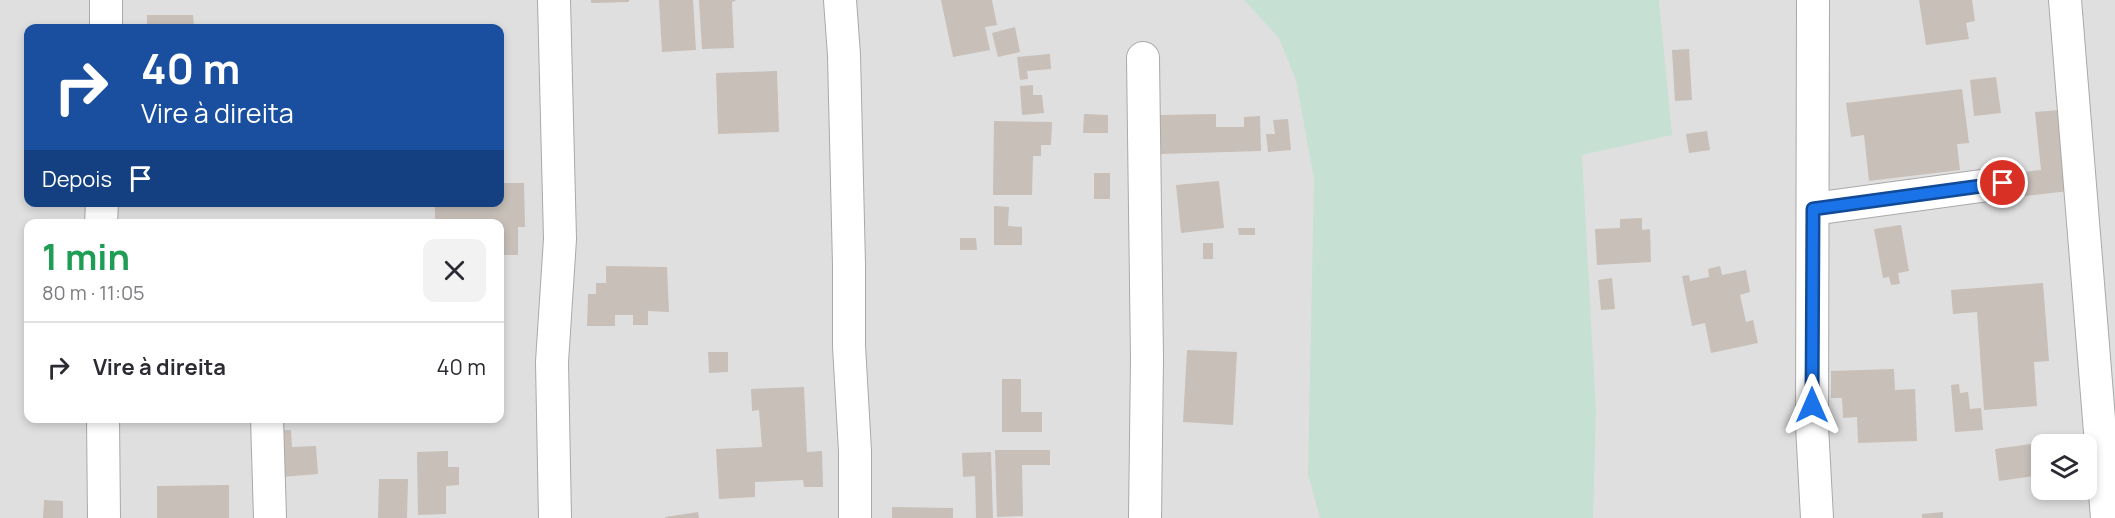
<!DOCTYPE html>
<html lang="pt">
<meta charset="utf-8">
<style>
:root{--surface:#fff;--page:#f2f2f3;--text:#2b2b33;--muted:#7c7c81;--line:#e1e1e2}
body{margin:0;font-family:Manrope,sans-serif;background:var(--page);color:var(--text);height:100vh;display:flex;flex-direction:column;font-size:22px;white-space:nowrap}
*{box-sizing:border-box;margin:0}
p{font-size:20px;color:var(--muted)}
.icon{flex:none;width:33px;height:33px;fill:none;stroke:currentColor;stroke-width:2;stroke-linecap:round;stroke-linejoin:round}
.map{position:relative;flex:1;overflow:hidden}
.drawer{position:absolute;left:24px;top:219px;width:480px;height:204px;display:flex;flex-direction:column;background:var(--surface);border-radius:12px;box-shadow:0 3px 9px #0003}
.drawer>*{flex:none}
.banner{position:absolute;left:24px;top:24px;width:480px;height:183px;border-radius:12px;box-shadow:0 3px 9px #0003;background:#1a4fa0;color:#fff;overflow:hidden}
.buttons{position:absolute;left:2031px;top:434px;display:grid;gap:12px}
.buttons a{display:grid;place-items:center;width:66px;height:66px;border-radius:12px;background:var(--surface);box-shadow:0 3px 9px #0003;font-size:30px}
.pin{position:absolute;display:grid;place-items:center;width:51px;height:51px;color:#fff;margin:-26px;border:3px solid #fff;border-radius:50%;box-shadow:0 2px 6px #0007}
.me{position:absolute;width:66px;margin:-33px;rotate:0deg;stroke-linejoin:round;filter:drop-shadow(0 0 4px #0008)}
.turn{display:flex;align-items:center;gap:21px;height:126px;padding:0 18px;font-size:27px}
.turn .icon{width:78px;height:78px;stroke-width:2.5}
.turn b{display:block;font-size:42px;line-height:51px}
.then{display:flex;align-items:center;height:57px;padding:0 18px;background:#0003;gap:12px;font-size:22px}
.round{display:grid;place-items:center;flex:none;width:63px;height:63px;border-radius:12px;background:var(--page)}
.head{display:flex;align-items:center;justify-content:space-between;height:102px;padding:0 18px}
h1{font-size:36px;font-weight:700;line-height:45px;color:#1e9e55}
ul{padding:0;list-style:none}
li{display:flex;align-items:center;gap:18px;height:90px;padding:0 18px;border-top:2px solid var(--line)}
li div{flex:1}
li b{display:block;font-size:22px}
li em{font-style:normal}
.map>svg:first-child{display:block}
.residential{fill:#e0dfdf;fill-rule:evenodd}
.wetland{fill:#c6e0d4}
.building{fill:#c7bfb8}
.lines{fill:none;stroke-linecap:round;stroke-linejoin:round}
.street-casing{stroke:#a9a9a9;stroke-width:34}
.street{stroke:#fff;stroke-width:32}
.route-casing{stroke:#114b97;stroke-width:15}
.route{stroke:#1a73e8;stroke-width:10}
</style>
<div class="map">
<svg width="2115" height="518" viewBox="0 0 2115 518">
<rect width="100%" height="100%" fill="#f2efe9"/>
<path class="residential" d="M 0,0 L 2115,0 L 2115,518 L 0,518 ZM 28,28 L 500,28 L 500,202 L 28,202 ZM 28,224 L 500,224 L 500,418 L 28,418 ZM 2042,444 L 2086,444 L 2086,489 L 2042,489 Z"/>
<path class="wetland" d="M 1244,0 L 1659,0 L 1672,135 L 1582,155 L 1596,412 L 1593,518 L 1320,518 L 1308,474 L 1314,179 L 1296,80 L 1279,38 Z"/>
<g class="building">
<path d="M 591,0 L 629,0 L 629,2 L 591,3 Z"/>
<path d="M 659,0 L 693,0 L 696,50 L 662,52 Z"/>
<path d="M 699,0 L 737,0 L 732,2 L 734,48 L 702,49 Z"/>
<path d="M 941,0 L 992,0 L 997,25 L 985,27 L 990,50 L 953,57 Z"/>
<path d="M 1919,0 L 1972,0 L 1975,21 L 1966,23 L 1969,39 L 1926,45 Z"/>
<path d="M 147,15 L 193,15 L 194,28 L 147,28 Z"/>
<path d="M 1015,27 L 1020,52 L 998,57 L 992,33 Z"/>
<path d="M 1689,49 L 1692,100 L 1675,101 L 1672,50 Z"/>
<path d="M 1050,54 L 1051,69 L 1027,71 L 1028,79 L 1020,80 L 1017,57 Z"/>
<path d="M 777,71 L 779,132 L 718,134 L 716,73 Z"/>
<path d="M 1996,77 L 2001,113 L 1974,116 L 1970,80 Z"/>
<path d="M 1033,85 L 1033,95 L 1042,95 L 1044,113 L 1022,115 L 1020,86 Z"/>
<path d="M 1962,89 L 1969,143 L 1957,144 L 1960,170 L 1869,181 L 1864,135 L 1851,137 L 1846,103 Z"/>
<path d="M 2061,110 L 2069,191 L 2025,196 L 2023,172 L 2041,170 L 2035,112 Z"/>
<path d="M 1084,114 L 1108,115 L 1108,133 L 1083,133 Z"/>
<path d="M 1216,114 L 1216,127 L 1244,127 L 1244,117 L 1260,116 L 1261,151 L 1160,154 L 1159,115 Z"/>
<path d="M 1288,119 L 1291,150 L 1268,152 L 1266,134 L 1275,134 L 1273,120 Z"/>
<path d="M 994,121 L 1052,122 L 1051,145 L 1041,145 L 1041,156 L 1033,156 L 1032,195 L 993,195 Z"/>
<path d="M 1707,131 L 1710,150 L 1689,153 L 1686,134 Z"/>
<rect x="1094" y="173" width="16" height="26"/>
<path d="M 1219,181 L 1224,228 L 1181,233 L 1176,185 Z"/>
<path d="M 500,183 L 524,183 L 525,227 L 518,227 L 518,255 L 500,255 L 500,224 L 435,224 L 435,202 L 500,202 Z"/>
<path d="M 994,206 L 1009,207 L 1008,226 L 1022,227 L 1022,245 L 994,245 Z"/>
<path d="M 1642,218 L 1642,230 L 1650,229 L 1651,262 L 1597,265 L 1595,229 L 1620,228 L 1620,219 Z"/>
<path d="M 1901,225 L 1909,271 L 1898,273 L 1900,284 L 1891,285 L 1889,277 L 1883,278 L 1874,229 Z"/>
<path d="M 1238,228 L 1255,228 L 1255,235 L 1239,235 Z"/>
<path d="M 960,238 L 976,238 L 977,250 L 960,250 Z"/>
<rect x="1203" y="243" width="10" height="16"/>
<path d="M 606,266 L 667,267 L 669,312 L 648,311 L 648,325 L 633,325 L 633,315 L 615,315 L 615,326 L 587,326 L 588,294 L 596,294 L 596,283 L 606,283 Z"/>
<path d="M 1720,266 L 1722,275 L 1746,270 L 1750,292 L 1740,295 L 1746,322 L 1753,320 L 1758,343 L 1711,353 L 1705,323 L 1692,326 L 1682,276 L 1689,275 L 1690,281 L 1709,277 L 1708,269 Z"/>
<path d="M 1612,278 L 1615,309 L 1601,310 L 1598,280 Z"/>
<path d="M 2043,283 L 2049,361 L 2034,362 L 2037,406 L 1984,410 L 1977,312 L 1953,314 L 1951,290 Z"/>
<path d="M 1187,350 L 1237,352 L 1233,425 L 1183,422 Z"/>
<path d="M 708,352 L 728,352 L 728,372 L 709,373 Z"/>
<path d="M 1894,369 L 1895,390 L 1915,389 L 1917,441 L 1858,443 L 1857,417 L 1843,418 L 1842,398 L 1831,398 L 1831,371 Z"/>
<path d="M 1002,379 L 1021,379 L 1021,412 L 1042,412 L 1042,432 L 1002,432 Z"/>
<path d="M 1959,384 L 1960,393 L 1968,392 L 1970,409 L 1981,408 L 1983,430 L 1955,432 L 1951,385 Z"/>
<path d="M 804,387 L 807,452 L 822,451 L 823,487 L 804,487 L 803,480 L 755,482 L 755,497 L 719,499 L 716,449 L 762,447 L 759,410 L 752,411 L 751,389 Z"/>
<path d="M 278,430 L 291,430 L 292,447 L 316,446 L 318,474 L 281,477 Z"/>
<path d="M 2059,440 L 2060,444 L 2042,444 L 2042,475 L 1999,481 L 1995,449 Z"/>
<path d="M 995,450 L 1050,450 L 1050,465 L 1022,465 L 1023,516 L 997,517 Z"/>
<path d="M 448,451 L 448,467 L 459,467 L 459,485 L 446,486 L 446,514 L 418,515 L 417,452 Z"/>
<path d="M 991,452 L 993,518 L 976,518 L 975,476 L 963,477 L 962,453 Z"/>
<path d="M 379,479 L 408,479 L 407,518 L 378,518 Z"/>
<path d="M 229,485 L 229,518 L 157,518 L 157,486 Z"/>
<path d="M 44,500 L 63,501 L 63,518 L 43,518 Z"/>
<path d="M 892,507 L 953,508 L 953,518 L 892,518 Z"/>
<path d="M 698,512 L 699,518 L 665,518 L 665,517 Z"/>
<path d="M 1943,512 L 1943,518 L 1922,518 L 1922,514 Z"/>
</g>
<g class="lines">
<defs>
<g id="street">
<path d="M 106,0 L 106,28"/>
<path d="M 554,0 L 560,239 L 552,362 L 555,518"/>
<path d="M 840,0 L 844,55 L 849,265 L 849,346 L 855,451 L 855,518"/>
<path d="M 1813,0 L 1812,426 L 1817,518"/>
<path d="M 2065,0 L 2107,518"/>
<path d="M 1143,58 L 1147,359 L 1145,518"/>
<path d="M 1813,209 L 2003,183"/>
<path d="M 101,224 L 102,202"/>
<path d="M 103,418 L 104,518"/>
<path d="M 267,418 L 270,518"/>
</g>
</defs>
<use href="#street" class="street-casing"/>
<use href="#street" class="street"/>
</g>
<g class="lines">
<defs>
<path id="route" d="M 1812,405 L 1813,209 L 2003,183"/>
</defs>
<use href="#route" class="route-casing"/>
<use href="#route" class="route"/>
</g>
</svg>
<div class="buttons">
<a><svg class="icon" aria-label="layers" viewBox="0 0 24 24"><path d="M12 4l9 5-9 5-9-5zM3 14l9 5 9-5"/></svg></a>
</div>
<div class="pin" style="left:2003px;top:183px;background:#d93025"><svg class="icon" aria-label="arrive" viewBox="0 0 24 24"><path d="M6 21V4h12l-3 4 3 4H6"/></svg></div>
<svg class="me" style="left:1812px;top:405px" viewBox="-20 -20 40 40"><path d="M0-17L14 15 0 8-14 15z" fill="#1a73e8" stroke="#fff" stroke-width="4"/></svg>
<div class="banner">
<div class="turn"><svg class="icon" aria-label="right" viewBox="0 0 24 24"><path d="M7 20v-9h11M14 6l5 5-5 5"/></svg><div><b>40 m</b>Vire à direita</div></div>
<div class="then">Depois<svg class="icon" aria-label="arrive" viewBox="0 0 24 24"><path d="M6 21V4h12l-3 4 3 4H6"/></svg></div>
</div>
<section class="drawer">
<div class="head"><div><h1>1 min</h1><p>80 m · 11:05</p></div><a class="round"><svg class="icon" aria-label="close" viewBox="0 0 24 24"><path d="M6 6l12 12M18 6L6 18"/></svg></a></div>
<ul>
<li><svg class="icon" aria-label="right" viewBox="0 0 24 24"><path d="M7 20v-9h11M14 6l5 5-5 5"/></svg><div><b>Vire à direita</b></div><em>40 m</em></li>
</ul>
</section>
</div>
